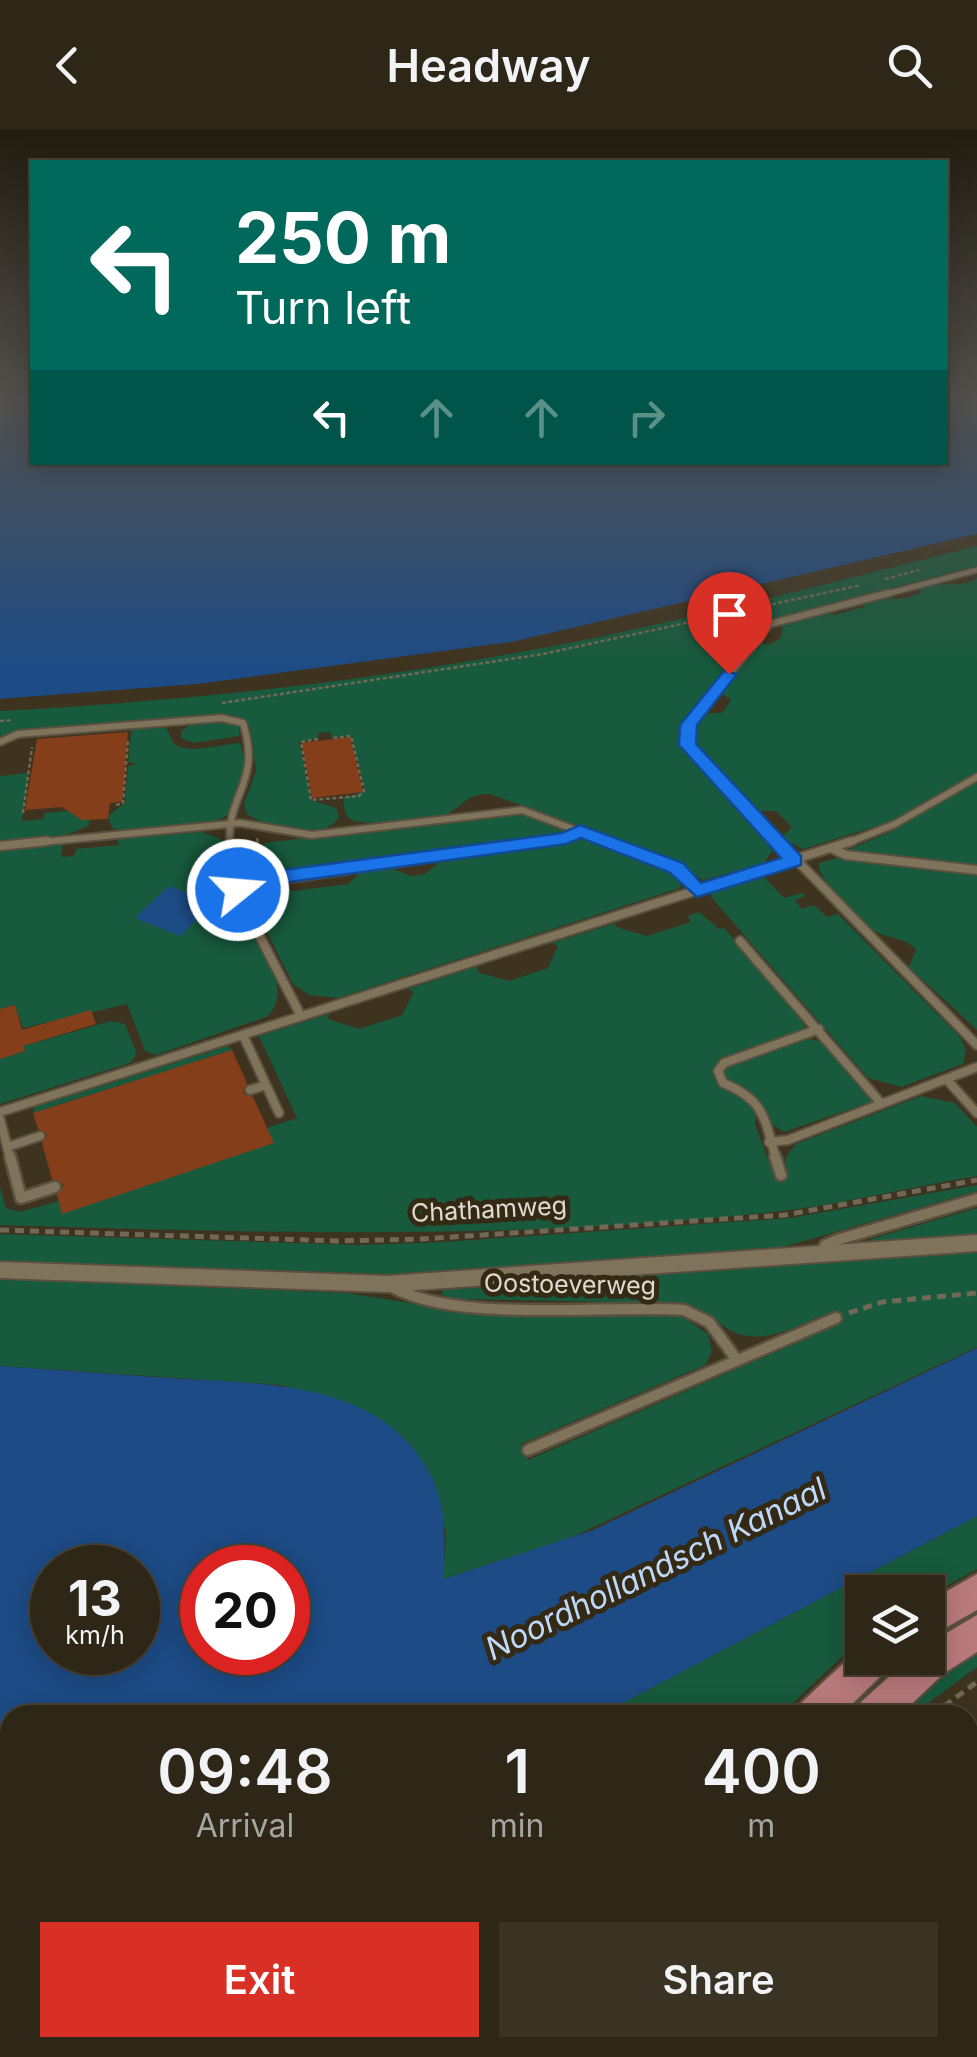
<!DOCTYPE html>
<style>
:root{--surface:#2e2616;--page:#3a3223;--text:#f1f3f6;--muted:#a7a5a1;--line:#494335;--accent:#d93025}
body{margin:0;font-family:Inter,sans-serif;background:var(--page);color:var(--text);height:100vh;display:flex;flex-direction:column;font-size:38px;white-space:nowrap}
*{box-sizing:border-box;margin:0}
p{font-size:32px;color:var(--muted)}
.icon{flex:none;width:55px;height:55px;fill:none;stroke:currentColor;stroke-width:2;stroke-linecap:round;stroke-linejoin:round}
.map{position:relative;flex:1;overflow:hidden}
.details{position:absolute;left:0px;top:1575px;width:978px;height:352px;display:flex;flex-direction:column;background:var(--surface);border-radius:30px 30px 0 0;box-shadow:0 5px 25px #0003,0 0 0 2px var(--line)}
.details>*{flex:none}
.top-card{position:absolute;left:30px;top:30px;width:918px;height:305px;border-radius:0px;box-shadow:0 5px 25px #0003,0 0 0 2px var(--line);background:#00695c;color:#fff;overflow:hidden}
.buttons{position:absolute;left:845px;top:1445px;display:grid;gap:20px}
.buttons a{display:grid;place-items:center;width:100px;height:100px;border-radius:0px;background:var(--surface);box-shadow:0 5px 25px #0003,0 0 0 2px var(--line);font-size:50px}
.speed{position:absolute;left:30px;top:1415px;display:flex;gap:20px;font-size:50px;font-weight:700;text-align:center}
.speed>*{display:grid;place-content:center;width:130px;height:130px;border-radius:50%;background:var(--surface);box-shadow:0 5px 25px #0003,0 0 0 2px var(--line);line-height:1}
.speed small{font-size:25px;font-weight:400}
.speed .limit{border:15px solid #d22;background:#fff;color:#111}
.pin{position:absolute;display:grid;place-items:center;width:85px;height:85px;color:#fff;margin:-102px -42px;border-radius:50% 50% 50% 0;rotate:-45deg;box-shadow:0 0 10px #0007}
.pin .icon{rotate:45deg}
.me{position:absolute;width:110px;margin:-55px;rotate:73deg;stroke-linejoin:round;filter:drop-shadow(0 0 8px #0008)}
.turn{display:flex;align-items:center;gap:35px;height:210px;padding:0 40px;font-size:45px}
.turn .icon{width:130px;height:130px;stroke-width:2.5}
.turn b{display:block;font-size:70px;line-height:85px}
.lanes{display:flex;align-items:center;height:95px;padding:0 40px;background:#0003;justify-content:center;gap:50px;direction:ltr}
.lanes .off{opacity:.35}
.eta{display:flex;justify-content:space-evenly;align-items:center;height:170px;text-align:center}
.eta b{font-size:60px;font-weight:600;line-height:70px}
.button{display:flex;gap:20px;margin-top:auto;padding:20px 40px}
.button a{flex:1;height:115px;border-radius:0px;background:var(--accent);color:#fff;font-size:40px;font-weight:600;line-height:115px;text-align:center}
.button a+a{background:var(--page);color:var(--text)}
header{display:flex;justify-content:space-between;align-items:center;height:130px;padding:0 40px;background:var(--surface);font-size:45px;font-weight:600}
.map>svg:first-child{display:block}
.green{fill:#175a3d}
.water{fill:#1d4b85;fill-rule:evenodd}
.pier{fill:#3e331e}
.building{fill:#853e1a}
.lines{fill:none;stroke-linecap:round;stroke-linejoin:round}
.service-far3-casing{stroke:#59503e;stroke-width:8}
.service-far2-casing{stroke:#59503e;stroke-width:10}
.service-far1-casing{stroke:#59503e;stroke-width:12}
.service-casing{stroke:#59503e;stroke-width:15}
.minor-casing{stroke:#59503e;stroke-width:4}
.secondary-casing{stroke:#59503e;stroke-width:5}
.primary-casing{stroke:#59503e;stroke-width:5}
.path-far2{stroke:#716855;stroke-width:2.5;stroke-dasharray:4 2.5;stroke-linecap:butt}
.path-far1{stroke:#716855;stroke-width:4;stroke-dasharray:8 5;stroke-linecap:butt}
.path{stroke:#716855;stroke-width:5;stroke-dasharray:9 6;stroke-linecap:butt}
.service-far3{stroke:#80735c;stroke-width:5}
.service-far2{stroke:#80735c;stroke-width:6}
.service-far1{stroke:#80735c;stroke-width:8}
.service{stroke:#80735c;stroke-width:10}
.minor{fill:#80735c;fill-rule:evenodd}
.secondary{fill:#9c776c;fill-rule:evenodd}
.primary{fill:#b97a7d;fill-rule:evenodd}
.route{fill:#1a73e8;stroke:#114b97;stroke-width:2.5}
.labels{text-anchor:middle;stroke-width:10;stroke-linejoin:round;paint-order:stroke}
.street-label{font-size:25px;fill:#e0dacd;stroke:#342914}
.near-water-label{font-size:32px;font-style:italic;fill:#bed8fa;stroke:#342914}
</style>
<header><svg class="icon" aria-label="back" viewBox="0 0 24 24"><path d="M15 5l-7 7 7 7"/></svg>Headway<svg class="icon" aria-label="search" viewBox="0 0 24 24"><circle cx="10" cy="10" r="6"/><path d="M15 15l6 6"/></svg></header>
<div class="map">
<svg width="977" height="1927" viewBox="0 0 977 1927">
<rect width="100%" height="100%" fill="#3e331e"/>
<g class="green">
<path d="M 977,416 L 977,436 L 763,492 L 713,559 L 709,558 L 691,580 L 695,582 L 683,603 C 684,639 758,685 772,721 L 764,733 L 703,750 L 672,730 L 490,664 C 468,663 466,673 449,683 C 437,690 364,697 352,690 C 344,685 344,677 343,668 L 365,661 L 351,606 L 332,608 L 330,602 L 318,603 L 318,608 L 299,612 L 311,670 L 336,678 L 339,687 C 322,714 269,699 247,684 L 244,674 L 256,641 L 250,596 L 238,587 L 18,602 L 0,608 L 0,581 C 169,572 338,555 504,525 C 664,497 820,455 977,416 Z"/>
<path d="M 977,448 L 977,643 L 893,691 L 803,719 L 781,708 L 792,697 L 776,681 L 754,681 L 696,623 C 687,606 691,597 703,583 L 722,583 L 731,570 L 719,562 L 759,512 L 768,515 L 780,509 L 783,497 L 774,494 L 826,480 L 833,485 L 865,477 L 859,471 L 884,465 C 898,474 912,466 922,462 L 916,457 C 940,451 963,459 977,448 Z"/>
<path d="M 221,590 L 239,595 L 239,606 L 194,613 L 181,608 L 181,601 L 191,594 Z"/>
<path d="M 132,597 L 165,597 C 169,601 170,607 173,612 C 184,627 224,613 240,613 L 247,642 L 228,685 L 209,694 L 123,701 L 112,698 L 108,686 L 125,673 L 128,636 L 137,635 L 128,631 Z"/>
<path d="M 28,643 L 22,691 L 43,689 L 45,683 L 81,680 L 91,687 L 88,696 L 63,706 L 0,711 L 0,646 Z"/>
<path d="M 977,650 L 977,738 L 847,720 L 888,703 Z"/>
<path d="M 523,682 L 566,702 L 559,706 L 265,746 L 259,729 L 264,713 Z"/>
<path d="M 202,702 L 223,710 L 237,774 L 200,793 L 205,798 L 245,791 C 260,819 296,861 266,887 L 156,925 L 145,921 L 127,874 L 23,898 L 15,875 L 0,879 L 0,719 L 63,714 L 61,727 L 74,726 L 76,719 L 119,715 L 117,709 Z"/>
<path d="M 580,709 L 664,737 L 681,752 L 680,758 L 338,868 L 309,865 L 293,854 L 247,763 L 271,755 L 293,761 L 348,754 L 363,740 L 388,737 L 411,746 L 425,744 L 446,727 Z"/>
<path d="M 841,727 L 977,743 L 977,900 L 909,837 L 916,819 C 901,805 888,810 873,800 C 859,790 815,747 819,733 Z"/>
<path d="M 763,746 L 784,768 L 802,763 L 806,766 L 795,770 L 802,779 L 814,775 L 827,787 L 838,784 L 960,907 L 966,920 L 963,934 L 901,957 L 868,948 L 711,767 L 711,762 Z"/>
<path d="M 699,782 L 719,799 L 724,798 L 806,891 L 803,901 L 725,928 L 713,941 L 720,956 L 743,963 L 757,980 L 755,994 L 775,1048 L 788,1046 L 785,1028 L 796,1014 L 921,966 L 955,973 L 977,997 L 977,1046 C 915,1056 852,1072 790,1080 C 527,1111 264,1103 0,1095 L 0,1057 L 6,1078 L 19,1082 L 273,1013 L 267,998 L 297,988 L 259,906 L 329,884 L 328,889 L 359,899 L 402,885 L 414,862 L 408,859 L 478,836 L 477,842 L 509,851 L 548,838 L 558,816 L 552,813 L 616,793 L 616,797 L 647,806 L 691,792 L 688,786 Z"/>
<path d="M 111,891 L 125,894 L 137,924 L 130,933 L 0,974 L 0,929 L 24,921 L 20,917 Z"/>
<path d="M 806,908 L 827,913 L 874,971 L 784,1002 L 770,993 C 757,947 739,970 723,943 L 727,936 Z"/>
<path d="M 228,916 L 232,920 L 33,983 L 35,977 Z"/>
<path d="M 977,1055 L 977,1061 L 773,1120 L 391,1144 L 0,1131 L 0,1104 L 360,1115 L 443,1112 L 790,1088 Z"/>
<path d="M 977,1078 L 977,1104 L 868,1112 L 871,1109 Z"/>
<path d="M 977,1122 L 977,1217 L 568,1409 L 443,1449 L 446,1403 L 418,1325 L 392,1298 L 356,1277 L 281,1255 L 0,1236 L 0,1149 L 347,1163 L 460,1181 L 680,1185 L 708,1204 L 712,1222 L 705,1235 L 521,1314 L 528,1330 L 842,1193 L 833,1181 C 800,1194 759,1221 725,1197 C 711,1187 700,1177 683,1173 L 453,1169 L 442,1165 L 443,1160 Z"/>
<path d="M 977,1386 L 977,1439 L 928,1466 L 862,1462 L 862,1508 L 780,1585 L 600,1585 Z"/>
<path d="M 977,1515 L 977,1537 L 912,1585 L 891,1585 Z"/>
<path d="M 977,1619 L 977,1910 L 968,1893 L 968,1629 Z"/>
<path d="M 510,1918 L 575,1918 L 597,1927 L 471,1927 Z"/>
</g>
<g class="water">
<path d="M 0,268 L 32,268 L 32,332 L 945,332 L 945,268 L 977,268 L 977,404 L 512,512 L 199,554 L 0,569 Z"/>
<path d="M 169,756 L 214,773 L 180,806 L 135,788 Z"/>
<path d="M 977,1218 L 977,1386 L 600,1585 L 10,1585 L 10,1895 L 0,1900 L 0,1236 C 56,1240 113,1244 169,1248 C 260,1254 381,1249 430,1344 C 448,1379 444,1411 444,1449 L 593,1400 ZM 52,1438 L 138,1438 L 138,1522 L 52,1522 ZM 202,1438 L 288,1438 L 288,1522 L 202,1522 Z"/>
</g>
<path class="pier" d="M 977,404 L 977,410 L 834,445 L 513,517 L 200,559 L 0,574 L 0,569 L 199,554 L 512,512 Z"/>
<g class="building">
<path d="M 128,602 L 122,672 L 110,673 L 108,689 L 82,690 L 62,677 L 25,680 L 37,609 Z"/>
<path d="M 350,607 L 363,662 L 312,668 L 302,613 Z"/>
<path d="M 15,875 L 22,900 L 91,880 L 96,894 L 23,916 L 25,921 L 0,929 L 0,879 Z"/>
<path d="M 232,920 L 247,953 L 243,963 L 253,967 L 274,1013 L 62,1084 L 57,1065 L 64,1055 L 52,1049 L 42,1013 L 47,1005 L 38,999 L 33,983 Z"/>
</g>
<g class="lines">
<defs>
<path id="service-far3" d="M 879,466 L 977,440"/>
<g id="service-far2">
<path d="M 0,612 L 18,604 L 222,588 L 243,593 C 262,653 226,664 230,714"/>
<path d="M 21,714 L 240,693 L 312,705 L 522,680 L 613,714"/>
<path d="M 525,714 L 566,708 L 580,701"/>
<path d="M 780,714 L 694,626 L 686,610 L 689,595 L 770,494 L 889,463"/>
<path d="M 845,714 L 895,694 L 977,647"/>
</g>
<g id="service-far1">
<path d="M 230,711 L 244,776 L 301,886"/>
<path d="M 607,711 L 670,735 L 697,761"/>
<path d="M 778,711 L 977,915"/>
<path d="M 0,716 L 47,711"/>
<path d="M 833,719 L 846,725 L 977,740"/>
<path d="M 237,756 L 542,711"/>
<path d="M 740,811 L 880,972"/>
<path d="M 243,905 L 279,983"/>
<path d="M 947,950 L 977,983"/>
<path d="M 250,960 L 266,955"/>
<path d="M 0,982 L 852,711"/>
<path d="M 0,989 L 10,1028"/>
<path d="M 769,1012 L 788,1010 L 977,937"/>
<path d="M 7,1017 L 40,1006"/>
<path d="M 776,1028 C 764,988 765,970 723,953 L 718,941 L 724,933 L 819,899"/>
</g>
<g id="service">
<path d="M 10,1026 L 21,1068 L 55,1057"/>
<path d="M 775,1026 L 781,1045"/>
<path d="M 823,1123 L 825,1115 L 837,1110 L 977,1069"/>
<path d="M 387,1154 C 451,1195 605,1174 684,1180 L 709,1192 L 737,1230"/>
<path d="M 528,1320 L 836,1188"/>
</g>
<path id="minor" d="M 977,1105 L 977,1121 L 387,1162 L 0,1148 L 0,1132 L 387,1146 Z"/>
<g id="secondary">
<path d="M 698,1918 L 742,1918 L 746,1927 L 702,1927 Z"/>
<path d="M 756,1918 L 822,1918 L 826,1927 L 760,1927 Z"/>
</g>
<g id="primary">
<path d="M 977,1444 L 977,1480 L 928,1508 L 928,1472 Z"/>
<path d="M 977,1485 L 977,1522 L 943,1544 L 900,1585 L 856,1585 L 861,1572 L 910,1528 L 928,1528 L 928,1514 Z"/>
<path d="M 862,1516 L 862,1528 L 892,1528 L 887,1540 L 841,1585 L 797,1585 L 802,1572 Z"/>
<path d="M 79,1918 L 135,1918 L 131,1927 L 75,1927 Z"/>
<path d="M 206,1918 L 264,1918 L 260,1927 L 202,1927 Z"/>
</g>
</defs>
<use href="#service-far3" class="service-far3-casing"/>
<use href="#service-far2" class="service-far2-casing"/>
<use href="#service-far1" class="service-far1-casing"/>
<use href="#service" class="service-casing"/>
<use href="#minor" class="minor-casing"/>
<use href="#secondary" class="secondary-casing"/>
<use href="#primary" class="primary-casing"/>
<g class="path-far2">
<path d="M 885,449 L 919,440"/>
<path d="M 222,573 L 543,524 L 861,455"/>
<path d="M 0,591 L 13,590"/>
<path d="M 318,609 L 301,612 L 311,670 L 359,666 L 364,661 L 351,606 L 332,608"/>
<path d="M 116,675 L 123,673 L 128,610"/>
<path d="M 23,683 L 32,617"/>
<path d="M 257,708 L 258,714"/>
</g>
<path class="path-far1" d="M 257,711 L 260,738"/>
<g class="path">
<path d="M 0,1100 L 337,1111 L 422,1109 L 785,1085 L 977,1050"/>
<path d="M 849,1183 L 882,1172 L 977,1163"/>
<path d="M 932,1585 L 977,1552"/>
<path d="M 608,1918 L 624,1927"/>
<path d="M 850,1918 L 855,1927"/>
<path d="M 421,1927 L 457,1918"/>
</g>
<use href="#service-far3" class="service-far3"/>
<use href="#service-far2" class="service-far2"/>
<use href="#service-far1" class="service-far1"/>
<use href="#service" class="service"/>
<use href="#minor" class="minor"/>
<use href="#secondary" class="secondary"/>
<use href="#primary" class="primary"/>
</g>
<linearGradient id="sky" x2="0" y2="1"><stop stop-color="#221c10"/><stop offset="0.5" stop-color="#52504c"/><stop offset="1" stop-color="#52504c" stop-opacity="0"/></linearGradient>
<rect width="977" height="538" fill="url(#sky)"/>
<path class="route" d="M 724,541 L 737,544 L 697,595 L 696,614 L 801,726 L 801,735 L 697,767 L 669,742 L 581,708 L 566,714 L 275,754 L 238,766 L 228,760 L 230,752 L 275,741 L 562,703 L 580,695 L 683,733 L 701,753 L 781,728 L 679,615 L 680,595 Z"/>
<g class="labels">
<g class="street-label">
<text transform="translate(489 1079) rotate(-3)" y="9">Chathamweg</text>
<text transform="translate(570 1154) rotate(1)" y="9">Oostoeverweg</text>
</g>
<g class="near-water-label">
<text transform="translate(656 1439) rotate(-26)" y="11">Noordhollandsch Kanaal</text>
</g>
</g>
</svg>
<div class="buttons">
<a><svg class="icon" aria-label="layers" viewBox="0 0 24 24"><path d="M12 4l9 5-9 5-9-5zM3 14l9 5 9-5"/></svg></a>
</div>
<div class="speed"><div>13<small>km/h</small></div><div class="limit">20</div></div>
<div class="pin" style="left:729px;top:544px;background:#d93025"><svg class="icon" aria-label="arrive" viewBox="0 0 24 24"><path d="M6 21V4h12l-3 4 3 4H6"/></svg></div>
<svg class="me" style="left:238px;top:760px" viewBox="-20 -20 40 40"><circle r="17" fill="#1a73e8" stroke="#fff" stroke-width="3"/><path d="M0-11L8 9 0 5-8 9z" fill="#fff"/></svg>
<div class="top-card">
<div class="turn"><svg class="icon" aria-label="left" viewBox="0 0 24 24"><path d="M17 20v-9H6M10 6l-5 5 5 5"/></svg><div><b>250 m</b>Turn left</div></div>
<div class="lanes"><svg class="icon" aria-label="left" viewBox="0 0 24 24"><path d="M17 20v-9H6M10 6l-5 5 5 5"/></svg><svg class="icon off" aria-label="ahead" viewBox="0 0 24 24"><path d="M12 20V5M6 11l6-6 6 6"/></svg><svg class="icon off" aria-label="ahead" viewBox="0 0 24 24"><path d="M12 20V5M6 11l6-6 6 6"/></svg><svg class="icon off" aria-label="right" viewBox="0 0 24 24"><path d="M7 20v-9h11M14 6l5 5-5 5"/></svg></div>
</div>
<section class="details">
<div class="eta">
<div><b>09:48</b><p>Arrival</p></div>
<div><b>1</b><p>min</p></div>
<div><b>400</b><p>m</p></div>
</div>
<div class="button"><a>Exit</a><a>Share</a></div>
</section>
</div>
